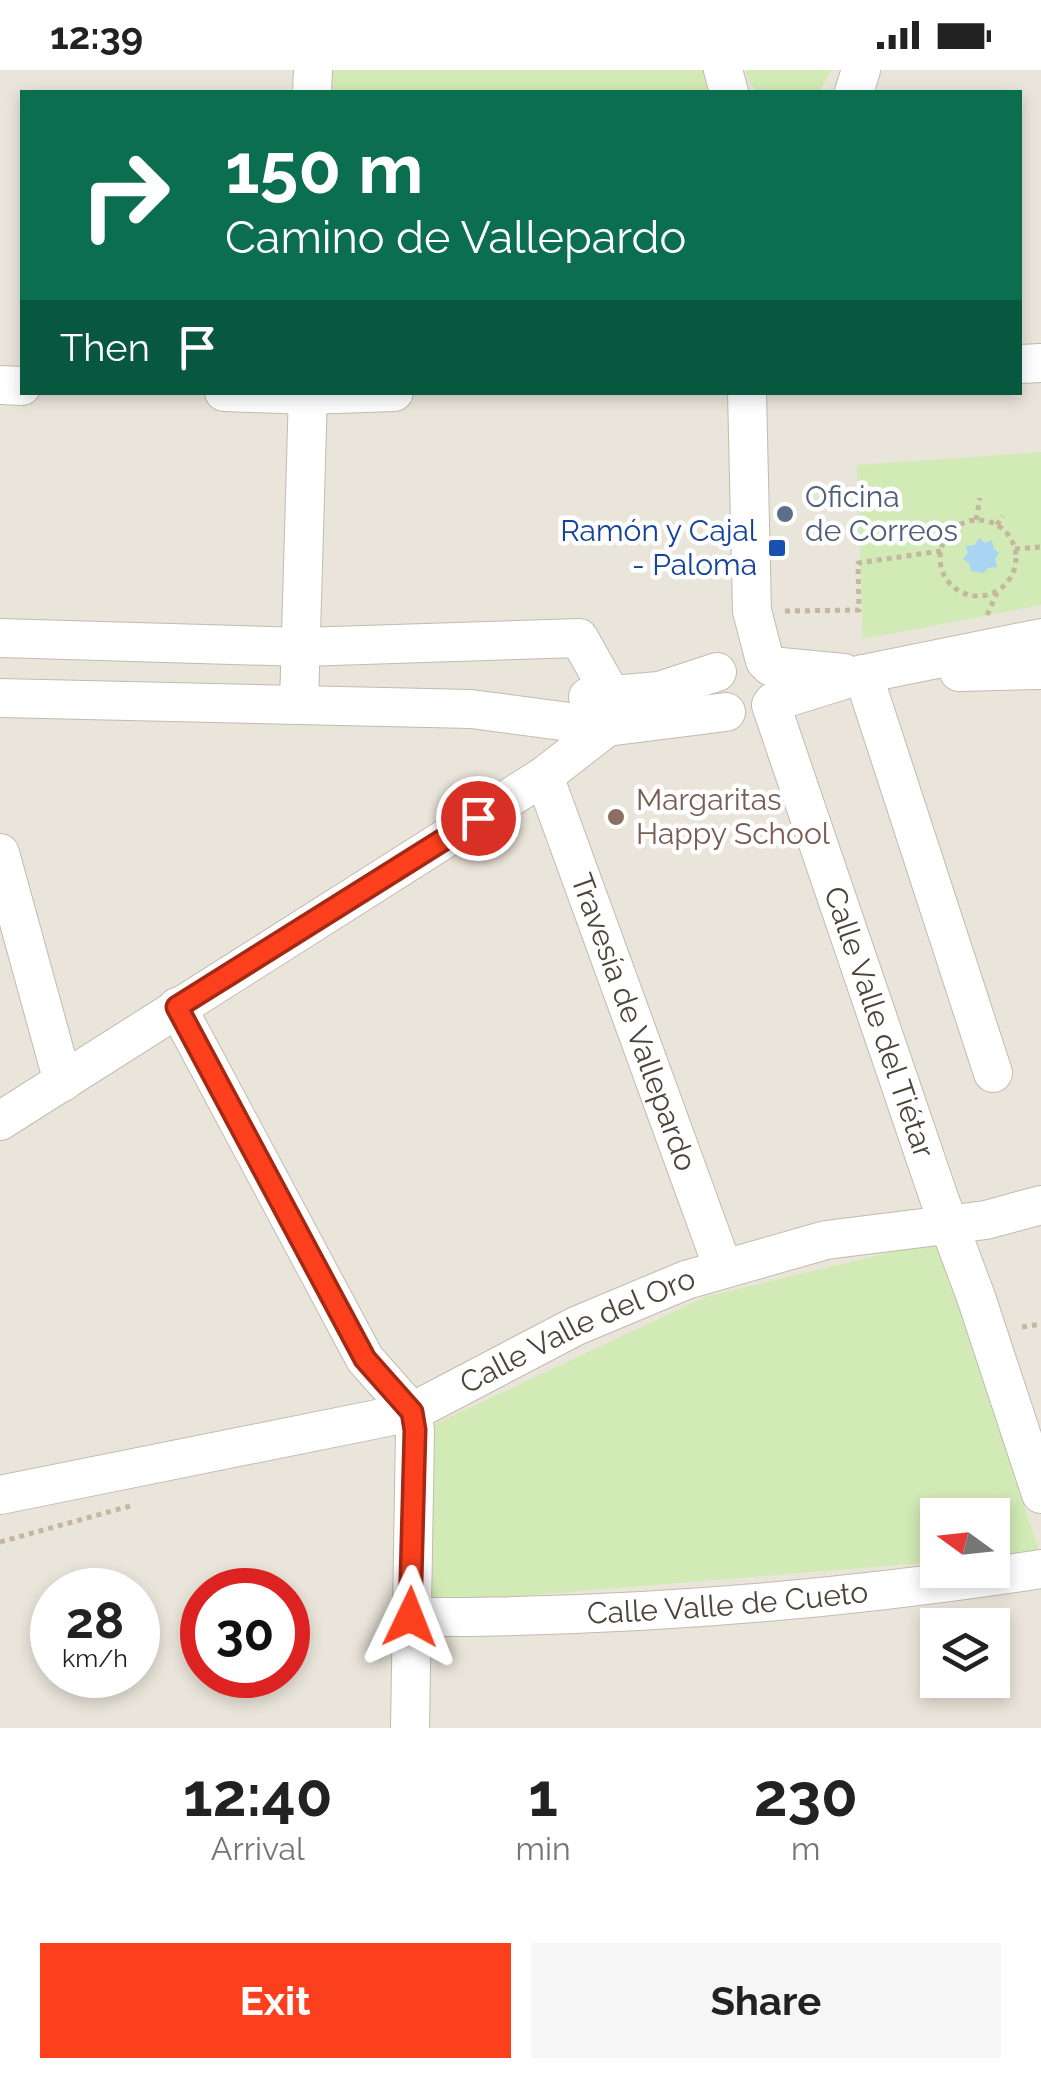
<!DOCTYPE html>
<meta charset="utf-8">
<style>
:root{--surface:#fff;--page:#f6f6f6;--text:#222;--muted:#767676;--accent:#fc3f1d}
body{margin:0;font-family:Raleway,sans-serif;background:var(--page);color:var(--text);height:100vh;display:flex;flex-direction:column;font-size:38px;white-space:nowrap}
*{box-sizing:border-box;margin:0}
p{font-size:32px;color:var(--muted)}
.icon{flex:none;width:55px;height:55px;fill:none;stroke:currentColor;stroke-width:2;stroke-linecap:round;stroke-linejoin:round}
.map{position:relative;height:1658px;overflow:hidden}
.drawer{display:flex;flex-direction:column;background:var(--surface);flex:1}
.drawer>*{flex:none}
.top-card{position:absolute;left:20px;top:20px;width:1002px;height:305px;border-radius:0px;box-shadow:0 5px 15px #0003;background:#0b6e4f;color:#fff;overflow:hidden}
.needle{width:65px;rotate:285deg}
.fabs{position:absolute;left:920px;top:1428px;display:grid;gap:20px}
.fabs a{display:grid;place-items:center;width:90px;height:90px;border-radius:0px;background:var(--surface);box-shadow:0 5px 15px #0003;font-size:50px}
.speed{position:absolute;left:30px;top:1498px;display:flex;gap:20px;font-size:50px;font-weight:700;text-align:center}
.speed>*{display:grid;place-content:center;width:130px;height:130px;border-radius:50%;background:var(--surface);box-shadow:0 5px 15px #0003;line-height:1}
.speed small{font-size:25px;font-weight:400}
.speed .limit{border:15px solid #d22;background:#fff;color:#111}
.pin{position:absolute;display:grid;place-items:center;width:85px;height:85px;color:#fff;margin:-42px;border:5px solid #fff;border-radius:50%;box-shadow:0 2px 10px #0007}
.me{position:absolute;width:110px;margin:-55px;rotate:2deg;stroke-linejoin:round;filter:drop-shadow(0 0 8px #0008)}
.turn{display:flex;align-items:center;gap:35px;height:210px;padding:0 40px;font-size:45px}
.turn .icon{width:130px;height:130px;stroke-width:2.5}
.turn b{display:block;font-size:70px;line-height:85px}
.then{display:flex;align-items:center;height:95px;padding:0 40px;background:#0003;gap:20px;font-size:38px}
.eta{display:flex;justify-content:space-evenly;align-items:center;height:170px;text-align:center}
.eta b{font-size:60px;font-weight:700;line-height:70px}
.cta{display:flex;gap:20px;margin-top:auto;padding:20px 40px}
.cta a{flex:1;height:115px;border-radius:0px;background:var(--accent);color:#fff;font-size:40px;font-weight:700;line-height:115px;text-align:center}
.cta a+a{background:var(--page);color:var(--text)}
.status{display:flex;justify-content:space-between;align-items:center;height:70px;padding:0 50px;background:var(--surface);direction:ltr}
.status svg{height:28px;fill:currentColor}
.map>svg:first-child{display:block}
.residential{fill:#eae5da;fill-rule:evenodd}
.green{fill:#d2eab5}
.water{fill:#a9d4f2}
.lines{fill:none;stroke-linecap:round;stroke-linejoin:round}
.minor-casing{stroke:#c2bbae;stroke-width:40}
.path{stroke:#c4b79f;stroke-width:5;stroke-dasharray:5 5;stroke-linecap:butt}
.minor{stroke:#fff;stroke-width:38}
.route-casing{stroke:#a42913;stroke-width:25}
.route{stroke:#fc3f1d;stroke-width:18}
.service-dot{fill:#5c6f8a;stroke:#fff;stroke-width:4}
.transit-dot{fill:#1a4fb4;stroke:#fff;stroke-width:4}
.education-dot{fill:#8d6e63;stroke:#fff;stroke-width:4}
.labels{text-anchor:middle;stroke-width:9;stroke-linejoin:round;paint-order:stroke}
.service-label{font-size:30px;fill:#4e5e75;stroke:#fff;text-anchor:start}
.transit-label{font-size:30px;fill:#164399;stroke:#fff;text-anchor:end}
.education-label{font-size:30px;fill:#785e54;stroke:#fff;text-anchor:start}
.street-label{font-size:30px;fill:#4b4439;stroke:#fff}
</style>
<div class="status"><b>12:39</b><svg viewBox="0 0 49 12"><path d="M0 12V9h3v3zM5 12V6h3v6zM10 12V3h3v9zM15 12V0h3v12zM26 1h20v11H26zM47 4h2v5h-2z"/></svg></div>
<div class="map">
<svg width="1041" height="1658" viewBox="0 0 1041 1658">
<rect width="100%" height="100%" fill="#f6f3ec"/>
<path class="residential" d="M 0,0 L 1041,0 L 1041,1658 L 0,1658 ZM 22,22 L 1020,22 L 1020,322 L 22,322 ZM 938,1445 L 992,1445 L 992,1500 L 938,1500 ZM 52,1520 L 138,1520 L 138,1605 L 52,1605 ZM 202,1520 L 288,1520 L 288,1605 L 202,1605 ZM 938,1555 L 992,1555 L 992,1610 L 938,1610 Z"/>
<g class="green">
<path d="M 331,0 L 712,0 L 713,22 L 330,22 Z"/>
<path d="M 746,0 L 831,0 L 820,22 L 757,22 L 748,10 Z"/>
<path d="M 1041,382 L 1041,535 L 863,569 L 857,395 Z"/>
<path d="M 937,1171 L 1040,1484 L 993,1488 L 992,1445 L 938,1445 L 937,1492 L 422,1534 L 431,1356 L 705,1227 Z"/>
</g>
<path class="water" d="M 979,468 L 985,473 L 992,470 L 994,479 L 999,483 L 995,489 L 997,497 L 988,498 L 984,503 L 971,501 L 969,493 L 963,489 L 968,483 L 966,476 L 975,475 Z"/>
<g class="lines">
<defs>
<g id="minor">
<path d="M 723,0 L 729,22"/>
<path d="M 312,22 L 313,0"/>
<path d="M 854,22 L 861,0"/>
<path d="M 1020,294 L 1041,293"/>
<path d="M 0,315 L 22,316"/>
<path d="M 224,322 L 307,325 L 394,322"/>
<path d="M 747,322 L 752,541 L 765,591"/>
<path d="M 0,568 L 302,577 L 579,568 L 611,625"/>
<path d="M 770,596 L 844,603"/>
<path d="M 959,602 L 1041,600"/>
<path d="M 863,604 L 993,1003"/>
<path d="M 588,627 L 659,621 L 717,602"/>
<path d="M 0,628 L 471,639 L 607,657 L 726,642"/>
<path d="M 773,632 L 863,604 L 1041,568"/>
<path d="M 299,634 L 308,322"/>
<path id="s1" d="M 771,635 L 939,1128 L 976,1227 L 1041,1424"/>
<path id="s2" d="M 544,706 L 723,1198"/>
<path d="M 0,783 L 63,1012"/>
<path d="M 177,937 L 365,1289 L 412,1342 L 415,1361 L 410,1658"/>
<path d="M 0,1051 L 544,706 L 607,657"/>
<path id="s3" d="M 0,1425 L 412,1342 L 576,1256 L 686,1210 L 826,1170 L 986,1150 L 1041,1135"/>
<path id="s4" d="M 410,1547 C 622,1548 832,1531 1041,1499"/>
</g>
</defs>
<use href="#minor" class="minor-casing"/>
<g class="path">
<path d="M 976,450 L 980,428"/>
<circle cx="978" cy="488" r="38"/>
<path d="M 997,455 L 1003,446"/>
<path d="M 1015,479 L 1041,477"/>
<path d="M 785,541 L 859,540 L 858,493 L 941,481"/>
<path d="M 987,545 L 997,523"/>
<path d="M 1022,1257 L 1041,1254"/>
<path d="M 0,1472 L 130,1436"/>
</g>
<use href="#minor" class="minor"/>
</g>
<g class="lines">
<defs>
<path id="route" d="M 410,1547 L 415,1360 L 412,1342 L 365,1289 L 177,937 L 478,748"/>
</defs>
<use href="#route" class="route-casing"/>
<use href="#route" class="route"/>
</g>
<circle class="service-dot" cx="785" cy="444" r="10"/>
<rect class="transit-dot" x="767" y="468" width="20" height="20" rx="5"/>
<circle class="education-dot" cx="616" cy="747" r="10"/>
<g class="labels">
<g class="service-label">
<text x="805" y="437">Oficina<tspan x="805" dy="34">de Correos</tspan></text>
</g>
<g class="transit-label">
<text x="757" y="471">Ramón y Cajal<tspan x="757" dy="34">- Paloma</tspan></text>
</g>
<g class="education-label">
<text x="636" y="740">Margaritas<tspan x="636" dy="34">Happy School</tspan></text>
</g>
<g class="street-label">
<text dy="10" stroke="none"><textPath href="#s2" startOffset="262">Travesía de Vallepardo</textPath></text>
<text dy="10" stroke="none"><textPath href="#s1" startOffset="335">Calle Valle del Tiétar</textPath></text>
<text dy="10" stroke="none"><textPath href="#s3" startOffset="605">Calle Valle del Oro</textPath></text>
<text dy="10" stroke="none"><textPath href="#s4" startOffset="318">Calle Valle de Cueto</textPath></text>
</g>
</g>
</svg>
<div class="fabs">
<a><svg class="needle" viewBox="-14 -14 28 28"><path d="M0-13l5 13h-10z" fill="#e53935"/><path d="M0 13l5-13h-10z" fill="#767676"/></svg></a>
<a><svg class="icon" aria-label="layers" viewBox="0 0 24 24"><path d="M12 4l9 5-9 5-9-5zM3 14l9 5 9-5"/></svg></a>
</div>
<div class="speed"><div>28<small>km/h</small></div><div class="limit">30</div></div>
<div class="pin" style="left:478px;top:748px;background:#d93025"><svg class="icon" aria-label="arrive" viewBox="0 0 24 24"><path d="M6 21V4h12l-3 4 3 4H6"/></svg></div>
<svg class="me" style="left:410px;top:1547px" viewBox="-20 -20 40 40"><path d="M0-17L14 15 0 8-14 15z" fill="#fc3f1d" stroke="#fff" stroke-width="4"/></svg>
<div class="top-card">
<div class="turn"><svg class="icon" aria-label="right" viewBox="0 0 24 24"><path d="M7 20v-9h11M14 6l5 5-5 5"/></svg><div><b>150 m</b>Camino de Vallepardo</div></div>
<div class="then">Then<svg class="icon" aria-label="arrive" viewBox="0 0 24 24"><path d="M6 21V4h12l-3 4 3 4H6"/></svg></div>
</div>
</div>
<section class="drawer">
<div class="eta">
<div><b>12:40</b><p>Arrival</p></div>
<div><b>1</b><p>min</p></div>
<div><b>230</b><p>m</p></div>
</div>
<div class="cta"><a>Exit</a><a>Share</a></div>
</section>
